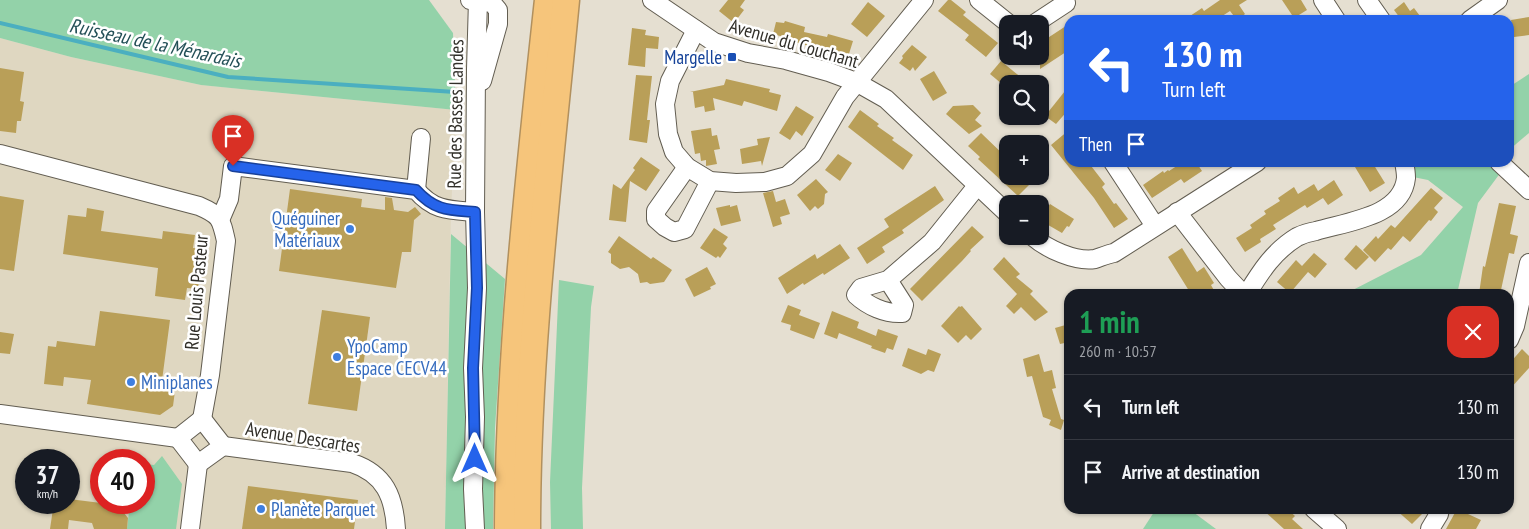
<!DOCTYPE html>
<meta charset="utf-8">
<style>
:root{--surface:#171b24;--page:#242831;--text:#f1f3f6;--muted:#9ea1a6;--line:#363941}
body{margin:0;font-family:"PT Sans Narrow",sans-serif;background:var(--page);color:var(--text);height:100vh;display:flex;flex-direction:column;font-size:19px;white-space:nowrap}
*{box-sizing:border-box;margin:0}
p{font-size:16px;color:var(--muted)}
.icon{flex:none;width:28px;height:28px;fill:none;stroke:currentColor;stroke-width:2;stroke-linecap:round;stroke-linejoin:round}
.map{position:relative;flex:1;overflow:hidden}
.panel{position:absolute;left:1064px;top:289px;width:450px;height:225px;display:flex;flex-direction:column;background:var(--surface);border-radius:15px;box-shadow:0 1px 4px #0004}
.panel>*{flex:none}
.banner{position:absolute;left:1064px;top:15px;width:450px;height:152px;border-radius:15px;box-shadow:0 1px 4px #0004;background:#2563eb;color:#fff;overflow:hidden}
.controls{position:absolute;left:999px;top:15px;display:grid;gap:10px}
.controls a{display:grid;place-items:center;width:50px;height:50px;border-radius:10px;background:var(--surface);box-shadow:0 1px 4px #0004;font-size:25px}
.speed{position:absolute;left:15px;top:449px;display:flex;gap:10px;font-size:25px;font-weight:700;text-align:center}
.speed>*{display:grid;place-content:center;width:65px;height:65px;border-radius:50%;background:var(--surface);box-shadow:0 1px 4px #0004;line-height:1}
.speed small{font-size:12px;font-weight:400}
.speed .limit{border:8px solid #d22;background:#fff;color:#111}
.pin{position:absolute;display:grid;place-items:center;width:42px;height:42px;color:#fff;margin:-51px -21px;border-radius:50% 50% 50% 0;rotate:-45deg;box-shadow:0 0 5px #0007}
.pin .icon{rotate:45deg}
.me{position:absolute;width:55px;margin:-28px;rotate:0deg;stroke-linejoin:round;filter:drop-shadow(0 0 4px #0008)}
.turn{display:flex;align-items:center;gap:18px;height:105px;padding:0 15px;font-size:22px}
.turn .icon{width:65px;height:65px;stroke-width:2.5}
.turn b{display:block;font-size:35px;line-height:42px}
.then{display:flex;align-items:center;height:48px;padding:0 15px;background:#0003;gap:10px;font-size:19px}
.round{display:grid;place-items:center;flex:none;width:52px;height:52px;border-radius:15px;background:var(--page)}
.overview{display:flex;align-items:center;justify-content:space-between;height:85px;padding:0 15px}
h1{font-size:30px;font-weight:800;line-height:38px;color:#1e9e55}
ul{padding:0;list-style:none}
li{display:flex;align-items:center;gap:15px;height:65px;padding:0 15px;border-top:1px solid var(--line)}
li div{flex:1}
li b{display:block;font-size:19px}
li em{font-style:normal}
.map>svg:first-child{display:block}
.built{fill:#dfd7c1;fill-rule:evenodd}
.green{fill:#93d2a9}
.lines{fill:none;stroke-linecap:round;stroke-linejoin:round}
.stream{stroke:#4bafc0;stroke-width:4}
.building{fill:#b99f58}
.minor-casing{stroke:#625d51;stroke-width:20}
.highway-casing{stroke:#b1905e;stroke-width:29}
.minor{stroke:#fff;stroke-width:18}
.highway{stroke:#f6c57b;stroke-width:26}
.route-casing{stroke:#184099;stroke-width:12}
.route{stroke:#2563eb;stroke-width:9}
.transit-dot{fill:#1a4fb4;stroke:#fff;stroke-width:2}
.shop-dot{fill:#3f7fe0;stroke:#fff;stroke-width:2}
.labels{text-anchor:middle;stroke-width:5;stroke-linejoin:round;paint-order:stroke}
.street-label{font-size:19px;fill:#312f29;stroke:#fff}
.transit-label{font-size:19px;fill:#164399;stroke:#fff;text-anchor:end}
.shop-label{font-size:19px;fill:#366cbe;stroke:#fff;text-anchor:start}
.water-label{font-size:20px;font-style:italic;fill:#234f57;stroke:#fff}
</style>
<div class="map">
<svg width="1529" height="529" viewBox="0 0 1529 529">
<rect width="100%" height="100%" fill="#e5dfd1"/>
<path class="built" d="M 0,38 L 71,57 L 201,85 L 456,110 L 451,211 L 445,529 L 0,529 ZM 26,460 L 69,460 L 69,502 L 26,502 ZM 101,460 L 144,460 L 144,502 L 101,502 Z"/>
<g class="green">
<path d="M 0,0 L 429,0 L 453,33 L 456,110 L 201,85 L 71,57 L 0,38 Z"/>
<path d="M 1529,74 L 1529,133 L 1509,150 L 1509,87 Z"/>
<path d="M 1409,163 L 1490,163 L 1501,172 L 1478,203 L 1457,294 L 1345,294 L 1421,255 L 1463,207 L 1428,180 L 1413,177 Z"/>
<path d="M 451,234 L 505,279 L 495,428 L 493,529 L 445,529 Z"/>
<path d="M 559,280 L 594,286 L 591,307 L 582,488 L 583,529 L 551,529 L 550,482 Z"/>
<path d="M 162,456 L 182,484 L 176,529 L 127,529 L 130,503 L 144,502 L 144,464 L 154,465 Z"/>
<path d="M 1156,509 L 1189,509 L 1216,529 L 1143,529 Z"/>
</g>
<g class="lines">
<path class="stream" d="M 0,23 L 228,77 L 455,92"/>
</g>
<g class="building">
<path d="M 728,0 L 745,0 L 740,7 L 744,10 L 734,23 L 719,11 Z"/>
<path d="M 948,0 L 951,0 L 966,12 L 963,15 L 998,43 L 986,57 L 965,40 L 969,35 L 938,11 Z"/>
<path d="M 1220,0 L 1247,0 L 1239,5 L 1245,14 L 1237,20 L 1230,11 L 1216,20 L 1184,20 L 1202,8 L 1204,11 Z"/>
<path d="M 1282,0 L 1301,0 L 1307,10 L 1294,18 Z"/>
<path d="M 868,2 L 885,16 L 867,37 L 851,24 Z"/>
<path d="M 1404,2 L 1410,11 L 1414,8 L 1423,20 L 1396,20 L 1400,18 L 1394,10 Z"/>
<path d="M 1529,17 L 1529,35 L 1514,37 L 1511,20 Z"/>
<path d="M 785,21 L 805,27 L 804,32 L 827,37 L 828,34 L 853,41 L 848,57 L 780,38 L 780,36 L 773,34 L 776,22 L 784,23 Z"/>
<path d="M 1069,24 L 1069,50 L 1040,69 L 1040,65 L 1034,56 L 1040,56 L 1040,43 Z"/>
<path d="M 632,28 L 646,30 L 645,35 L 659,37 L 658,49 L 646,48 L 645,67 L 628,65 Z"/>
<path d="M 912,45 L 927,57 L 915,71 L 913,67 L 910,71 L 899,63 L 903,58 L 902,56 Z"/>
<path d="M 1001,61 L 1029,84 L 1002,84 L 990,74 Z"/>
<path d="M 0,68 L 24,72 L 20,101 L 24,102 L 21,121 L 17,121 L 16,133 L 0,131 Z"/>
<path d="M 934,71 L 947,93 L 933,101 L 920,79 Z"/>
<path d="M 636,75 L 652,76 L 647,120 L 650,120 L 647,143 L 629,140 Z"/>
<path d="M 726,79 L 765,88 L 770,89 L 769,92 L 781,95 L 777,111 L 744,101 L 742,106 L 713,98 L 715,110 L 705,112 L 704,106 L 695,108 L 693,92 L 690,92 L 724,85 Z"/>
<path d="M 1069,86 L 1069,109 L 1056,124 L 1045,116 Z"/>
<path d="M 973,105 L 981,113 L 975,120 L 982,126 L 969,134 L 946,114 L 953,106 Z"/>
<path d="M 796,106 L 814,117 L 802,136 L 796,131 L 790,140 L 779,133 Z"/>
<path d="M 860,110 L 879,124 L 877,126 L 894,138 L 892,140 L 913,155 L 903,170 L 848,127 Z"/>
<path d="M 711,128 L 712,136 L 717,135 L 720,149 L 714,150 L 717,164 L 706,166 L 706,160 L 701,161 L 700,153 L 695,154 L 691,131 Z"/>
<path d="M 1069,130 L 1069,162 L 1088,162 L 1105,184 L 1102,187 L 1114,204 L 1116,203 L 1128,219 L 1114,228 L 1094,198 L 1051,145 Z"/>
<path d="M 981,133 L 1008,159 L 1008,176 L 1038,176 L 1018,196 L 978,159 L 980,157 L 968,146 Z"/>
<path d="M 770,137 L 762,166 L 761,161 L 742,164 L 740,149 L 758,145 L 757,139 Z"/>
<path d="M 838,154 L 852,163 L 840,181 L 825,170 Z"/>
<path d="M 641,157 L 660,170 L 646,191 L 630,181 L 626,222 L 609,220 L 613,184 L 621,189 L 635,170 L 633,168 Z"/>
<path d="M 1183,162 L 1196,162 L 1202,171 L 1184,183 L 1181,179 L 1152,198 L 1143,185 L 1163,171 L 1164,173 L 1168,170 L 1169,171 Z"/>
<path d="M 1352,162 L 1372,162 L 1385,183 L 1370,192 Z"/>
<path d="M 816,179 L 828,192 L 825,194 L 824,204 L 818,209 L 815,206 L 810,211 L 797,195 Z"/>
<path d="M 1334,180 L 1343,195 L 1328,205 L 1323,198 L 1307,208 L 1305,205 L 1273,225 L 1276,229 L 1260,239 L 1261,242 L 1245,252 L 1236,238 L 1252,228 L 1250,225 L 1266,214 L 1264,211 L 1280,201 L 1278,198 L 1294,187 L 1298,194 L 1314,184 L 1318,191 Z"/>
<path d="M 935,186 L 944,200 L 902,230 L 904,233 L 882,247 L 885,252 L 867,264 L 857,248 L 889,227 L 884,219 Z"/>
<path d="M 1431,188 L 1443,198 L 1434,208 L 1438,212 L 1431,221 L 1429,220 L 1410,242 L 1403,236 L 1391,250 L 1388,248 L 1375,262 L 1363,250 L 1376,236 L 1378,239 L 1391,225 L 1395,228 Z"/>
<path d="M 290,189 L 362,199 L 361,207 L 385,210 L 385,197 L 392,198 L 394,210 L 408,212 L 415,207 L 421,214 L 414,220 L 411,252 L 402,252 L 396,288 L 279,271 Z"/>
<path d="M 773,191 L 776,202 L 785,199 L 790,214 L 780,217 L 782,224 L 773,227 L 763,193 Z"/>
<path d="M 0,196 L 24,200 L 14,271 L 0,269 Z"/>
<path d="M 1499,203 L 1516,206 L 1510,234 L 1518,236 L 1514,254 L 1509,253 L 1501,290 L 1498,289 L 1497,294 L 1479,294 L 1483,266 L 1485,267 Z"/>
<path d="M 1050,204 L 1074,219 L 1069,227 L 1067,226 L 1062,233 L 1043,222 L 1044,220 L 1041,218 Z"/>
<path d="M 730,205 L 730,207 L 737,205 L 741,221 L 721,226 L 716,208 Z"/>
<path d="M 87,208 L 104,211 L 101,231 L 162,239 L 163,231 L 195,235 L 193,248 L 203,249 L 198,289 L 187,288 L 185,300 L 155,296 L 158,268 L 63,254 L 68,215 L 86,217 Z"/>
<path d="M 972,226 L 984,237 L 970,250 L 971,251 L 962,261 L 922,301 L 910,289 Z"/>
<path d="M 714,228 L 728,237 L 723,244 L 727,248 L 720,258 L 718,256 L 716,258 L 700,248 Z"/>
<path d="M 619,236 L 651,259 L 653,257 L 672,270 L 664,282 L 650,284 L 647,282 L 640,283 L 638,274 L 629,267 L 620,269 L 611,263 L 611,254 L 608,252 Z"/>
<path d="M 840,244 L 850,258 L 824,275 L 823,273 L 804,285 L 803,283 L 787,294 L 778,278 L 815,254 L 817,259 Z"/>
<path d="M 1356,245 L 1369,257 L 1356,270 L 1344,259 Z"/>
<path d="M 1182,248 L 1197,272 L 1204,267 L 1214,283 L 1211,285 L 1216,294 L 1191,294 L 1168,257 Z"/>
<path d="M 1314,253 L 1327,264 L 1315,278 L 1308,272 L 1290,293 L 1277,282 L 1296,260 L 1302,266 Z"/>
<path d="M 1004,257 L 1020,274 L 1016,277 L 1033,291 L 1030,294 L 1048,312 L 1035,321 L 1021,307 L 1014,314 L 1006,306 L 1017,294 L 993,269 Z"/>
<path d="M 707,267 L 716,284 L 710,287 L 711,289 L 694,297 L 685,279 Z"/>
<path d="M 788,305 L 801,310 L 799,315 L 820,323 L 814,339 L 790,330 L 791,325 L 781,322 Z"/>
<path d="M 959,306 L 960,307 L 962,306 L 982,329 L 971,340 L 966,335 L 958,343 L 941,326 Z"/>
<path d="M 322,310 L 370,317 L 357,411 L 308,404 Z"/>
<path d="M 100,311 L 170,320 L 161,388 L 175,391 L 173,406 L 160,415 L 87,404 L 91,380 L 64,377 L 63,386 L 44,384 L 48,346 L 56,347 L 57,341 L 95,346 Z"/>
<path d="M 832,311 L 859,322 L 857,328 L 876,336 L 878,329 L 898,336 L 893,350 L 887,348 L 885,353 L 871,348 L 872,346 L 839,333 L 837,339 L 824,334 Z"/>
<path d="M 1069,324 L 1069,342 L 1060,344 L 1055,328 Z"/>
<path d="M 0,332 L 14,334 L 10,354 L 0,353 Z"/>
<path d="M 908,348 L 926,355 L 928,349 L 941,354 L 934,372 L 928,370 L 921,374 L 902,366 Z"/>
<path d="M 1522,349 L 1529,356 L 1529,368 L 1509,390 L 1509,364 Z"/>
<path d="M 1039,354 L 1044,372 L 1052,370 L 1056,388 L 1052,389 L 1061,419 L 1064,420 L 1061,430 L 1049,425 L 1051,420 L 1043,417 L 1032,376 L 1027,377 L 1023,359 Z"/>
<path d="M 248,486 L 358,500 L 354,529 L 242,529 Z"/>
<path d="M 69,499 L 109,504 L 125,502 L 124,513 L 128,518 L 127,529 L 94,529 L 92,523 L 69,520 L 68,529 L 50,529 L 54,502 L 69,502 Z"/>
<path d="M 1262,509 L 1287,509 L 1295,516 L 1292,519 L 1303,529 L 1284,529 Z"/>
<path d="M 1395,509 L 1427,509 L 1412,524 Z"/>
<path d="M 1457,509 L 1471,509 L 1468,514 L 1481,520 L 1476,529 L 1446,529 Z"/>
</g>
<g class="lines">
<defs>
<g id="minor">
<path d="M 470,0 L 492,3 L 498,10 L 498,24 L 482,81"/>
<path d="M 652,0 L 714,42 L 748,53 L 786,60 L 829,72 L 856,82 L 886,99 L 1008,214"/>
<path d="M 979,0 L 1009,24"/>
<path d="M 1323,0 L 1336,20"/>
<path d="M 1367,0 L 1381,20"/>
<path d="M 1470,20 L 1498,0"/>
<path d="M 1034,24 L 1066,3"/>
<path d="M 696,30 L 670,81 L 665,104 L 668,134 L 674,152 L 687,167 L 710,181 L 736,183 L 765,182 L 787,176 L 812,154 L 845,97 L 924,0"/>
<path d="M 0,154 L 199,206 C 220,215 221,218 226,241 L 210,375 L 202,419"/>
<path d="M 1113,162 L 1155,226"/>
<path d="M 1499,162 L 1529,190"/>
<path d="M 687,167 L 656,211 L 656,219 L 665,227 L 674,232 L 685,229 L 710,181"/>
<path d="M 416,190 L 421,138"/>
<path d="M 1177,212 L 1228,278 L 1243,294"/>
<path d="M 220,220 L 229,199 L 233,166 L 416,190 C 434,211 449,210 475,212"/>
<path d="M 1032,236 C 1047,249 1075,262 1095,259 C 1101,257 1108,254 1114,253 L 1257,162"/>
<path d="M 888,280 L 904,305 L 902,313 C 885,314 868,306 856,295 L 861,288 L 888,280 L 932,242 L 977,186"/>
<path d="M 1247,294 C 1261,271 1274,251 1297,237 C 1303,234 1310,232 1316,231 C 1345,222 1402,217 1406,178 C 1406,173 1405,167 1404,162"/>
<path d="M 1509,340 L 1515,326 L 1529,263"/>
<path d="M 0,414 L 178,438"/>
<path d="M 202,419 L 223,446 L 198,464 L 178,438 Z"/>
<path d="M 223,446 L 352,463 C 385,474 394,497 396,529"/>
<path d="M 1314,509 L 1337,529"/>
<path d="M 190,529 L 198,464"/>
<path d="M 475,529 L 473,489 L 475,417 L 473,368 L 477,288 L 475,212 L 476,69 L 478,0"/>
<path d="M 1430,529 L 1439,514 L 1440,509"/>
</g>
<g id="highway">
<path d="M 508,529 C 509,352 529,176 548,0"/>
<path d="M 527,529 C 527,352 549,176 566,0"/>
</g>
</defs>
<use href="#minor" class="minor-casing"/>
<use href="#highway" class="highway-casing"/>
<use href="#minor" class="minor"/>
<use href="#highway" class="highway"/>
</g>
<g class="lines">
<defs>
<path id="route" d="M 233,166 L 416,190 C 435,211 449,210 475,212 L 477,288 L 473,368 L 475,459"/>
</defs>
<use href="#route" class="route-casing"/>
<use href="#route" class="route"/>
</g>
<rect class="transit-dot" x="727" y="52" width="10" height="10" rx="2.5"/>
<g class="shop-dot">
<circle cx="350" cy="229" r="5"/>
<circle cx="337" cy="357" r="5"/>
<circle cx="131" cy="382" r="5"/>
<circle cx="261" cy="509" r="5"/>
</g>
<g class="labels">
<g class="street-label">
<text transform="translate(794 43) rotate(16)" y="7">Avenue du Couchant</text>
<text transform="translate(455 114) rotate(-89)" y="7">Rue des Basses Landes</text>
<text transform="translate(196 292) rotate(-85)" y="7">Rue Louis Pasteur</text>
<text transform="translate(303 437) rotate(9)" y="7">Avenue Descartes</text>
</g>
<g class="transit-label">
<text x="722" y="64">Margelle</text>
</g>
<g class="shop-label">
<text x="340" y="225" text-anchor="end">Quéguiner<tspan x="340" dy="22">Matériaux</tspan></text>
<text x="347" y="353">YpoCamp<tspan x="347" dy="22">Espace CECV44</tspan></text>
<text x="141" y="389">Miniplanes</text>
<text x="271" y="516">Planète Parquet</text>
</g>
<g class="water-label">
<text transform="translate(155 43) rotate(12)" y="7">Ruisseau de la Ménardais</text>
</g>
</g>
</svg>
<div class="controls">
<a><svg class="icon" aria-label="sound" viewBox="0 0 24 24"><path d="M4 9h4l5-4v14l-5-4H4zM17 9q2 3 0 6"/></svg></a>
<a><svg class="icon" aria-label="search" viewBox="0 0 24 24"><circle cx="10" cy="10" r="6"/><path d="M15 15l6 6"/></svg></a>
<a>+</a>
<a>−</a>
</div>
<div class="speed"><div>37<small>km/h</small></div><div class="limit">40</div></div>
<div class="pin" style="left:233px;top:166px;background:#d93025"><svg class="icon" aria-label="arrive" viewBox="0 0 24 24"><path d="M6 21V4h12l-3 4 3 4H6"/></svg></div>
<svg class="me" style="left:475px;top:459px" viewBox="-20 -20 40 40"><path d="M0-17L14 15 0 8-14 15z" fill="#2563eb" stroke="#fff" stroke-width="4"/></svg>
<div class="banner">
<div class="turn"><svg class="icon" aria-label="left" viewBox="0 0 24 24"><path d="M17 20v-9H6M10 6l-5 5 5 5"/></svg><div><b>130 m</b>Turn left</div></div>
<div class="then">Then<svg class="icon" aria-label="arrive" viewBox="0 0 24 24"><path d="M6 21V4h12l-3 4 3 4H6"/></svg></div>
</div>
<section class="panel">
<div class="overview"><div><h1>1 min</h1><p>260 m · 10:57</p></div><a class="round" style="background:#d93025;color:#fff"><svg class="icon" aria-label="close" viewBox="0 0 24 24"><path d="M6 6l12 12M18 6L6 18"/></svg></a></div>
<ul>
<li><svg class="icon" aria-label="left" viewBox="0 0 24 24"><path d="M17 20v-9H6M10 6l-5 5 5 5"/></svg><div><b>Turn left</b></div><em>130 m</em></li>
<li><svg class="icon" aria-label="arrive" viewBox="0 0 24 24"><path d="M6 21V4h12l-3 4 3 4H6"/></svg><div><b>Arrive at destination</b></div><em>130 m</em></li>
</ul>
</section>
</div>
